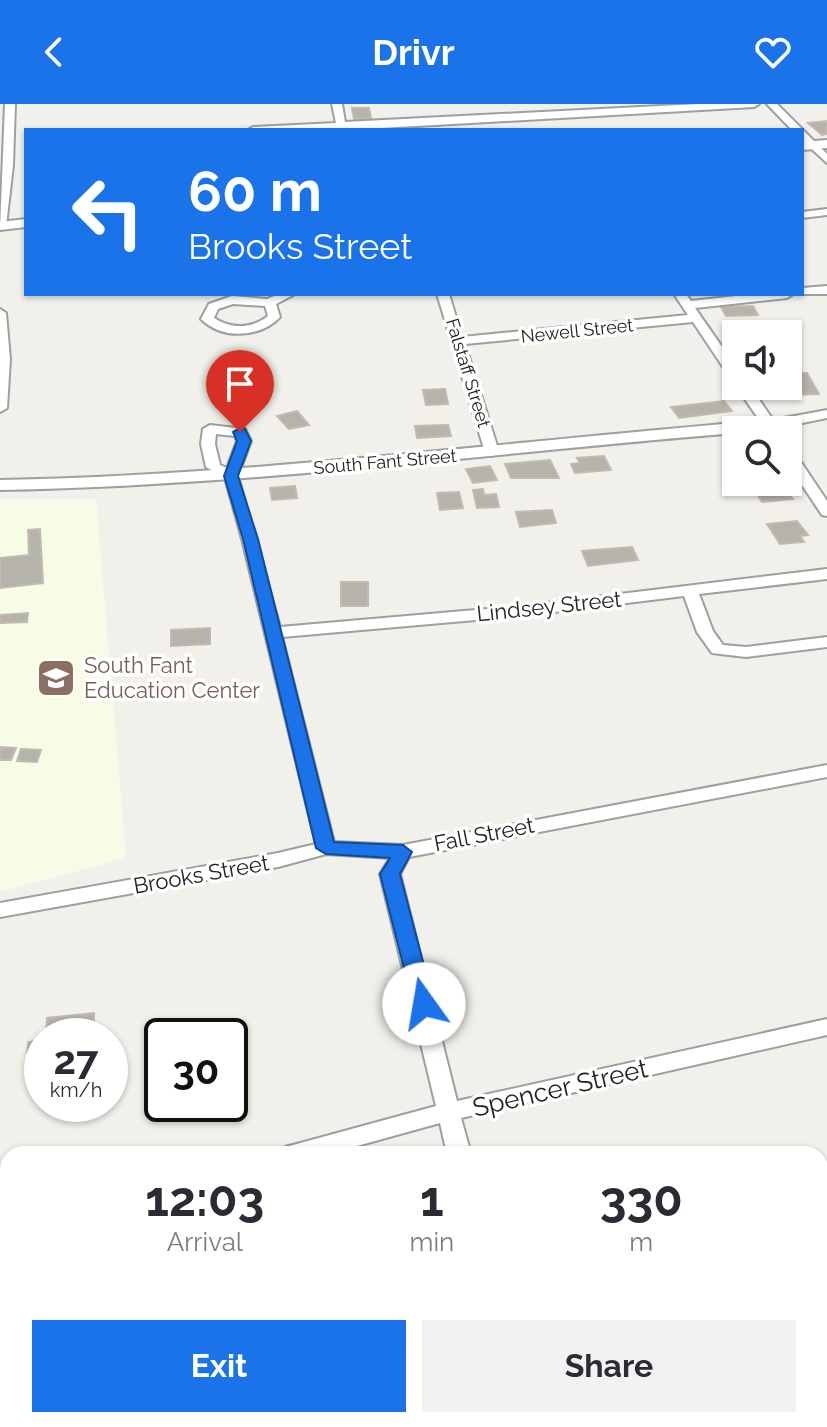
<!DOCTYPE html>
<style>
:root{--surface:#fff;--page:#f2f2f3;--text:#2b2b33;--muted:#7c7c81;--accent:#1a73e8}
body{margin:0;font-family:Raleway,sans-serif;background:var(--page);color:var(--text);height:100vh;display:flex;flex-direction:column;font-size:30px;white-space:nowrap}
*{box-sizing:border-box;margin:0}
p{font-size:26px;color:var(--muted)}
.icon{flex:none;width:44px;height:44px;fill:none;stroke:currentColor;stroke-width:2;stroke-linecap:round;stroke-linejoin:round}
.map{position:relative;flex:1;overflow:hidden}
.panel{position:absolute;left:0px;top:1042px;width:828px;height:282px;display:flex;flex-direction:column;background:var(--surface);border-radius:24px 24px 0 0;box-shadow:0 2px 6px #0004}
.panel>*{flex:none}
.banner{position:absolute;left:24px;top:24px;width:780px;height:168px;border-radius:0px;box-shadow:0 2px 6px #0004;background:#1a73e8;color:#fff;overflow:hidden}
.tools{position:absolute;left:722px;top:216px;display:grid;gap:16px}
.tools a{display:grid;place-items:center;width:80px;height:80px;border-radius:0px;background:var(--surface);box-shadow:0 2px 6px #0004;font-size:40px}
.speed{position:absolute;left:24px;top:914px;display:flex;gap:16px;font-size:40px;font-weight:700;text-align:center}
.speed>*{display:grid;place-content:center;width:104px;height:104px;border-radius:50%;background:var(--surface);box-shadow:0 2px 6px #0004;line-height:1}
.speed small{font-size:20px;font-weight:400}
.speed .limit{border:4px solid #111;border-radius:12px;background:#fff;color:#111}
.pin{position:absolute;display:grid;place-items:center;width:68px;height:68px;color:#fff;margin:-82px -34px;border-radius:50% 50% 50% 0;rotate:-45deg;box-shadow:0 0 8px #0007}
.pin .icon{rotate:45deg}
.me{position:absolute;width:88px;margin:-44px;rotate:347deg;stroke-linejoin:round;filter:drop-shadow(0 0 6px #0008)}
.turn{display:flex;align-items:center;gap:28px;height:168px;padding:0 32px;font-size:36px}
.turn .icon{width:104px;height:104px;stroke-width:2.5}
.turn b{display:block;font-size:56px;line-height:68px}
.eta{display:flex;justify-content:space-evenly;align-items:center;height:136px;text-align:center}
.eta b{font-size:48px;font-weight:700;line-height:56px}
.primary-button{display:flex;gap:16px;margin-top:auto;padding:16px 32px}
.primary-button a{flex:1;height:92px;border-radius:0px;background:var(--accent);color:#fff;font-size:32px;font-weight:700;line-height:92px;text-align:center}
.primary-button a+a{background:var(--page);color:var(--text)}
header{display:flex;justify-content:space-between;align-items:center;height:104px;padding:0 32px;background:var(--accent);color:#fff;font-size:36px;font-weight:700}
.map>svg:first-child{display:block}
.education{fill:#f7fce7}
.building{fill:#b6b3ac;stroke:#c1bbad;stroke-width:2}
.lines{fill:none;stroke-linecap:round;stroke-linejoin:round}
.minor-casing{stroke:#9f9f9f;stroke-width:4}
.tertiary-casing{stroke:#9f9f9f;stroke-width:4}
.minor{fill:#fff;fill-rule:evenodd}
.tertiary{fill:#fff;fill-rule:evenodd}
.route{fill:#1a73e8;stroke:#114b97;stroke-width:2}
.labels{text-anchor:middle;stroke-width:7;stroke-linejoin:round;paint-order:stroke}
.far-street-label{font-size:18px;fill:#222;stroke:#fff}
.street-label{font-size:22px;fill:#222;stroke:#fff}
.education-label{font-size:22px;fill:#785e54;stroke:#fff;text-anchor:start}
.near-street-label{font-size:26px;fill:#222;stroke:#fff}
</style>
<header><svg class="icon" aria-label="back" viewBox="0 0 24 24"><path d="M15 5l-7 7 7 7"/></svg>Drivr<svg class="icon" aria-label="heart" viewBox="0 0 24 24"><path d="M12 20l-8-8c-3-5 5-10 8-4 3-6 11-1 8 4z"/></svg></header>
<div class="map">
<svg width="827" height="1323" viewBox="0 0 827 1323">
<rect width="100%" height="100%" fill="#f1f0ea"/>
<path class="education" d="M 0,395 L 96,395 L 126,754 L 0,788 Z"/>
<g class="building">
<path d="M 352,4 L 369,4 L 371,14 L 354,15 Z"/>
<path d="M 827,17 L 827,30 L 822,31 L 808,19 Z"/>
<path d="M 753,202 L 758,211 L 726,212 L 721,203 Z"/>
<path d="M 788,269 L 807,269 L 819,290 L 786,291 L 783,286 L 767,287 L 764,282 L 788,282 Z"/>
<path d="M 445,285 L 448,300 L 426,301 L 423,286 Z"/>
<path d="M 724,297 L 732,307 L 679,314 L 671,303 Z"/>
<path d="M 297,307 L 309,321 L 289,325 L 277,312 Z"/>
<path d="M 448,321 L 451,332 L 417,334 L 415,322 Z"/>
<path d="M 604,352 L 611,366 L 575,369 L 571,360 L 580,359 L 577,354 Z"/>
<path d="M 550,356 L 559,374 L 511,374 L 505,360 Z"/>
<path d="M 490,362 L 497,376 L 473,379 L 466,365 Z"/>
<path d="M 295,382 L 297,394 L 272,396 L 270,384 Z"/>
<path d="M 789,382 L 795,390 L 789,391 L 793,395 L 762,398 L 754,385 Z"/>
<path d="M 483,385 L 484,391 L 496,390 L 499,403 L 477,404 L 473,386 Z"/>
<path d="M 459,388 L 463,404 L 440,406 L 437,389 Z"/>
<path d="M 552,406 L 556,419 L 520,423 L 516,408 Z"/>
<path d="M 797,417 L 808,431 L 800,432 L 804,438 L 780,440 L 767,420 Z"/>
<path d="M 40,425 L 43,479 L 0,484 L 0,454 L 29,451 L 28,426 Z"/>
<path d="M 632,443 L 638,456 L 588,462 L 582,447 Z"/>
<rect x="341" y="478" width="27" height="24"/>
<path d="M 28,509 L 27,518 L 0,519 L 0,511 Z"/>
<path d="M 210,524 L 210,540 L 171,542 L 171,526 Z"/>
<path d="M 0,643 L 16,644 L 11,656 L 0,656 Z"/>
<path d="M 21,645 L 41,646 L 37,658 L 17,657 Z"/>
<path d="M 94,909 L 94,926 L 102,925 L 102,932 L 46,932 L 47,914 Z"/>
<path d="M 42,936 L 42,955 L 27,957 L 28,938 Z"/>
</g>
<g class="lines">
<defs>
<g id="minor">
<path d="M 5,0 L 15,0 L 13,61 L 6,122 L 0,125 Z"/>
<path d="M 332,0 L 342,0 L 345,18 L 699,0 L 759,0 L 754,3 L 347,26 L 248,26 L 253,23 L 336,19 Z"/>
<path d="M 767,0 L 777,0 L 827,50 L 827,59 L 802,36 L 802,26 L 792,26 Z"/>
<path d="M 827,105 L 827,111 L 802,114 L 802,108 Z"/>
<path d="M 827,182 L 827,190 L 797,190 L 802,190 L 802,184 Z"/>
<path d="M 279,190 L 295,190 L 276,200 L 280,213 C 260,234 222,236 201,215 L 209,200 L 232,192 L 267,195 ZM 233,200 L 265,202 L 268,212 C 251,225 231,225 214,214 L 218,205 Z"/>
<path d="M 437,190 L 449,190 L 462,233 L 688,211 L 674,190 L 686,190 L 691,197 L 754,190 L 793,190 L 787,194 L 695,204 L 736,263 L 736,276 L 731,275 L 693,218 L 465,240 L 499,348 L 492,352 L 485,348 Z"/>
<path d="M 0,205 L 6,209 L 10,255 L 7,304 L 0,308 Z"/>
<path d="M 736,282 L 750,282 L 773,316 L 827,306 L 827,314 L 778,324 L 780,326 L 766,326 Z"/>
<path d="M 210,321 L 245,325 L 251,337 L 238,372 L 280,523 L 521,502 L 827,465 L 827,475 L 699,490 L 713,527 L 723,541 L 746,543 L 827,533 L 827,543 L 746,553 L 712,549 L 697,528 L 684,492 L 521,512 L 282,533 L 334,738 L 403,741 L 827,661 L 827,673 L 409,753 L 400,770 L 457,997 L 827,915 L 827,931 L 461,1014 L 471,1050 L 447,1050 L 440,1019 L 328,1050 L 281,1050 L 285,1043 L 293,1041 L 436,1002 L 380,770 L 390,754 L 326,750 L 278,763 L 0,813 L 0,799 L 278,749 L 316,740 L 242,435 L 225,374 L 206,363 L 201,340 L 203,325 ZM 216,330 L 235,332 L 237,337 L 227,364 L 220,361 L 215,340 Z"/>
<path d="M 788,345 L 793,346 L 827,397 L 827,412 L 822,411 L 788,360 Z"/>
<path d="M 8,1116 L 8,1136 L 0,1138 L 0,1118 Z"/>
<path d="M 515,1316 L 541,1316 L 543,1323 L 517,1323 Z"/>
</g>
<g id="tertiary">
<path d="M 827,36 L 827,44 L 802,46 L 802,38 Z"/>
<path d="M 26,115 L 26,123 L 0,126 L 0,118 Z"/>
<path d="M 770,316 L 778,321 L 776,325 L 736,326 L 736,329 C 490,349 247,382 0,386 L 0,376 C 258,371 513,337 770,316 Z"/>
</g>
</defs>
<use href="#minor" class="minor-casing"/>
<use href="#tertiary" class="tertiary-casing"/>
<use href="#minor" class="minor"/>
<use href="#tertiary" class="tertiary"/>
</g>
<path class="route" d="M 240,324 L 245,325 L 251,337 L 238,372 L 258,435 L 334,738 L 403,741 L 412,748 L 400,770 L 434,900 L 431,906 L 416,906 L 413,900 L 380,770 L 390,754 L 326,750 L 316,744 L 243,435 L 224,372 L 237,337 L 233,328 Z"/>
<defs>
<symbol id="school-square" viewBox="-11 -11 22 22"><rect x="-9" y="-9" width="18" height="18" rx="4" fill="#8d6e63" stroke="#fff"/><path d="M0-5L7-2L0 1L-7-2ZM-4 1L0 2.5L4 1V4Q0 6-4 4Z" fill="#fff"/></symbol>
</defs>
<g fill-rule="evenodd">
<use href="#school-square" x="34" y="552" width="44" height="44"/>
</g>
<g class="labels">
<g class="far-street-label">
<text transform="translate(577 227) rotate(-6)" y="6">Newell Street</text>
<text transform="translate(468 269) rotate(73)" y="6">Falstaff Street</text>
<text transform="translate(385 358) rotate(-5)" y="6">South Fant Street</text>
</g>
<g class="street-label">
<text transform="translate(549 502) rotate(-6)" y="8">Lindsey Street</text>
<text transform="translate(484 730) rotate(-11)" y="8">Fall Street</text>
<text transform="translate(201 770) rotate(-10)" y="8">Brooks Street</text>
</g>
<g class="education-label">
<text x="84" y="569">South Fant<tspan x="84" dy="25">Education Center</tspan></text>
</g>
<g class="near-street-label">
<text transform="translate(560 984) rotate(-13)" y="9">Spencer Street</text>
</g>
</g>
</svg>
<div class="tools">
<a><svg class="icon" aria-label="sound" viewBox="0 0 24 24"><path d="M4 9h4l5-4v14l-5-4H4zM17 9q2 3 0 6"/></svg></a>
<a><svg class="icon" aria-label="search" viewBox="0 0 24 24"><circle cx="10" cy="10" r="6"/><path d="M15 15l6 6"/></svg></a>
</div>
<div class="speed"><div>27<small>km/h</small></div><div class="limit">30</div></div>
<div class="pin" style="left:240px;top:328px;background:#d93025"><svg class="icon" aria-label="arrive" viewBox="0 0 24 24"><path d="M6 21V4h12l-3 4 3 4H6"/></svg></div>
<svg class="me" style="left:424px;top:900px" viewBox="-20 -20 40 40"><circle r="19" fill="#fff"/><path d="M0-13L10 11 0 6-10 11z" fill="#1a73e8"/></svg>
<div class="banner">
<div class="turn"><svg class="icon" aria-label="left" viewBox="0 0 24 24"><path d="M17 20v-9H6M10 6l-5 5 5 5"/></svg><div><b>60 m</b>Brooks Street</div></div>
</div>
<section class="panel">
<div class="eta">
<div><b>12:03</b><p>Arrival</p></div>
<div><b>1</b><p>min</p></div>
<div><b>330</b><p>m</p></div>
</div>
<div class="primary-button"><a>Exit</a><a>Share</a></div>
</section>
</div>
